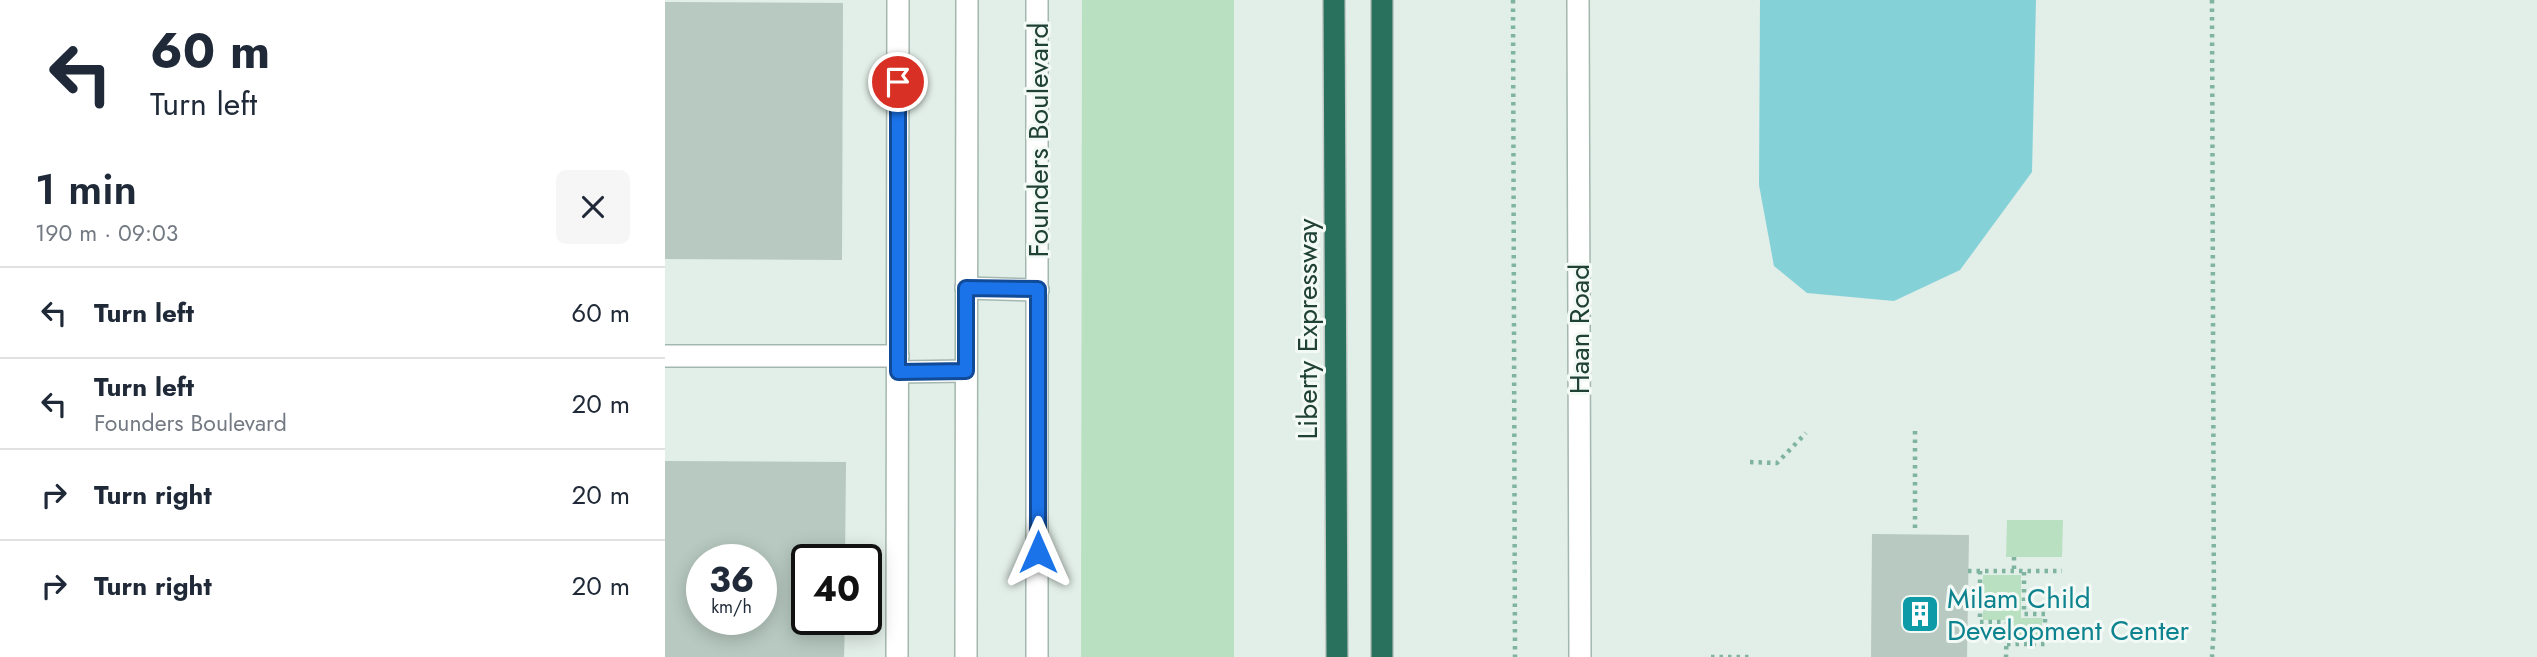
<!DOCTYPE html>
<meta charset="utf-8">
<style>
:root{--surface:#fff;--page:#f6f6f7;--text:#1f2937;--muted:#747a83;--line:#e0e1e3}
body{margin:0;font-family:Jost,sans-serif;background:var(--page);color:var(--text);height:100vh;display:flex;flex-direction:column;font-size:26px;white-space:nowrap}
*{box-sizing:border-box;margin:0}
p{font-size:23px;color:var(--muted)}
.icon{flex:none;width:38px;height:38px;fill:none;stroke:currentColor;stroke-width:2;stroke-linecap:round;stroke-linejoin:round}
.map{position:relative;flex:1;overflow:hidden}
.panel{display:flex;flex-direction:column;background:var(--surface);width:665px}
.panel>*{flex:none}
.guide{background:#fff;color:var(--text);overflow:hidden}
.speed{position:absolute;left:21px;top:544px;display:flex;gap:14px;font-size:35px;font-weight:700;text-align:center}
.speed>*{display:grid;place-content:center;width:91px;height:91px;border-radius:50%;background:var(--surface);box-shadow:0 4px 18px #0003;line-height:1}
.speed small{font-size:18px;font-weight:400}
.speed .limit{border:4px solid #111;border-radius:10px;background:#fff;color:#111}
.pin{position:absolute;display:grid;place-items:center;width:60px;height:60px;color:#fff;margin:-30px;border:4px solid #fff;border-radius:50%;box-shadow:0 2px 7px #0007}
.me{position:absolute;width:77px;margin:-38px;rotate:0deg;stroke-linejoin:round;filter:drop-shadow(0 0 5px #0008)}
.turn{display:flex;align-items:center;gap:24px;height:147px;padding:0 35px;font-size:32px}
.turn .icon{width:91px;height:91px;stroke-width:2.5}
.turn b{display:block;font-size:49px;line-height:60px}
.round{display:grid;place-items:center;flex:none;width:74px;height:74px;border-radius:10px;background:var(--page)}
.head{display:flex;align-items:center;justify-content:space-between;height:119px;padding:0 35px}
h1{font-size:42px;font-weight:600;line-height:52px}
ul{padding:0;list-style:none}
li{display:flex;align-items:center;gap:21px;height:91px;padding:0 35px;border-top:2px solid var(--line)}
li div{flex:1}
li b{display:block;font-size:26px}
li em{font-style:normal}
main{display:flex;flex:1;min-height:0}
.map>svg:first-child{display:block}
.green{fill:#b9e1c1}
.water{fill:#85d1d8}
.building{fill:#b7c9c1;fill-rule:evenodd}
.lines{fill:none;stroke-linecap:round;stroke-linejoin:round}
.minor-casing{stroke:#a4b7af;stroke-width:24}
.highway-casing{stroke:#c1cac7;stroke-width:24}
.path{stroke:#7fb5a0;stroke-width:4.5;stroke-dasharray:3.5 5;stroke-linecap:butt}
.minor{stroke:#fff;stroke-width:21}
.highway{stroke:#29715d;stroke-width:21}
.route-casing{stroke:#114b97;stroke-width:18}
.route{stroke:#1a73e8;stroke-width:12}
.labels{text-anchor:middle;stroke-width:6;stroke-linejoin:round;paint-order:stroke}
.street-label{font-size:28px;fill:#204136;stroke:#f3faf6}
.culture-label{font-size:28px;fill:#0d838f;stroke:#f3faf6;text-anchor:start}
</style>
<main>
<section class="panel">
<div class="guide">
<div class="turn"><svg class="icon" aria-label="left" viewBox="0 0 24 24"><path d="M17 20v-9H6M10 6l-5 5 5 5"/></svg><div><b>60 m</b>Turn left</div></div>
</div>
<div class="head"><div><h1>1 min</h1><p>190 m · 09:03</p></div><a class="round"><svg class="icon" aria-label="close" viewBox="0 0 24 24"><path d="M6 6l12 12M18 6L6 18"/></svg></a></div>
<ul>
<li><svg class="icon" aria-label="left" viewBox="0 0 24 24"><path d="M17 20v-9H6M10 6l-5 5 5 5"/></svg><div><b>Turn left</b></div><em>60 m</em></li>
<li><svg class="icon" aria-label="left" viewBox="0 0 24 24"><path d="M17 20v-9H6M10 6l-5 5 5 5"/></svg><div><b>Turn left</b><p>Founders Boulevard</p></div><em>20 m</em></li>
<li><svg class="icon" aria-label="right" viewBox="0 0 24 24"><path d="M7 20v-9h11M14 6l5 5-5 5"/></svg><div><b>Turn right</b></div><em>20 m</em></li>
<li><svg class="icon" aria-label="right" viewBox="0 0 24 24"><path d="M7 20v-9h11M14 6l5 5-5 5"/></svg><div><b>Turn right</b></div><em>20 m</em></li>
</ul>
</section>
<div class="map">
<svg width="1872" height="657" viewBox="0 0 1872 657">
<rect width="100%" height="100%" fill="#e2eee8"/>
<g class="green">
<path d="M 417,0 L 569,0 L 569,657 L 416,657 Z"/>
<path d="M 1342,520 L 1398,520 L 1397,557 L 1341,557 Z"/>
<path d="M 1318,575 L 1356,575 L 1356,618 L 1377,618 L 1377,641 L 1346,641 L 1347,620 L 1318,620 Z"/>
</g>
<path class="water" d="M 1095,0 L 1371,0 L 1367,172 L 1295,270 L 1229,301 L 1142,293 L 1109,266 L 1094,185 Z"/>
<g class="building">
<path d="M 0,2 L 178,3 L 177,260 L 0,259 Z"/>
<path d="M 0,461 L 181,462 L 180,560 L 142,560 L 142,620 L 180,620 L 179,657 L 0,657 ZM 37,560 L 96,560 L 96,620 L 37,620 Z"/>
<path d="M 1207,534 L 1304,535 L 1302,657 L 1206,657 Z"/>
</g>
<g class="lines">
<defs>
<g id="minor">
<path d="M 913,0 L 915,657"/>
<path d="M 301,288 L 373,290"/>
<path d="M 0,356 L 233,356"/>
<path d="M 233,372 L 301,371"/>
<path d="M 232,657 L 233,0"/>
<path d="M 301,657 L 302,0"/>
<path d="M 372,657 L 372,0"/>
</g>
<g id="highway">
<path d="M 669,0 L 672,657"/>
<path d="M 717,0 L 717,657"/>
</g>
</defs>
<use href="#minor" class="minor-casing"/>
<use href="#highway" class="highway-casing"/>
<g class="path">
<path d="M 848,0 L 850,657"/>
<path d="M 1547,0 L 1549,626 L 1547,657"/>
<path d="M 1250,431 L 1250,528"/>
<path d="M 1085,462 L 1112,463 L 1141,433"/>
<path d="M 1349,557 L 1349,571"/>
<path d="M 1303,571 L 1397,571"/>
<path d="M 1315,571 L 1315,622 L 1342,622 L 1341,657"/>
<path d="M 1342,644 L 1380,644 L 1380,614 L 1359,614 L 1359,571"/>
<path d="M 1046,657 L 1086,657"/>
</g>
<use href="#minor" class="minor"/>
<use href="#highway" class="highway"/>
</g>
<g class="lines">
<defs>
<path id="route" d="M 233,82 L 233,372 L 301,371 L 301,288 L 373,289 L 373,552"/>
</defs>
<use href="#route" class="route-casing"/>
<use href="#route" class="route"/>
</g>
<defs>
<symbol id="building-square" viewBox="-11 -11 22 22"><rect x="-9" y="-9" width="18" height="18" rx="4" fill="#0f9aa8" stroke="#f3faf6"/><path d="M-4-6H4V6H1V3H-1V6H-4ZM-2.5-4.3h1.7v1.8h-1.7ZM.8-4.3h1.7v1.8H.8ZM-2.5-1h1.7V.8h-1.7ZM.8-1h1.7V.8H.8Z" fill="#fff"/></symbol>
</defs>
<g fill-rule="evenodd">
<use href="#building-square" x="1233" y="592" width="44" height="44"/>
</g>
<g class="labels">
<g class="street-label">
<text transform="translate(373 140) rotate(-90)" y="10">Founders Boulevard</text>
<text transform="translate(642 329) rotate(-90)" y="10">Liberty Expressway</text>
<text transform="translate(914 329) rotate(-90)" y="10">Haan Road</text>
</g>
<g class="culture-label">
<text x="1282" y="608">Milam Child<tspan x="1282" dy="32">Development Center</tspan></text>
</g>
</g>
</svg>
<div class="speed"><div>36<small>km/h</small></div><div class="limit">40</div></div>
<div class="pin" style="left:233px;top:82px;background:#d93025"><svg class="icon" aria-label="arrive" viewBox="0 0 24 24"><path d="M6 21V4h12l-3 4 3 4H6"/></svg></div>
<svg class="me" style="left:373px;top:552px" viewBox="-20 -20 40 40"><path d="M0-17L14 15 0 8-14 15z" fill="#1a73e8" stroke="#fff" stroke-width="4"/></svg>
</div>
</main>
